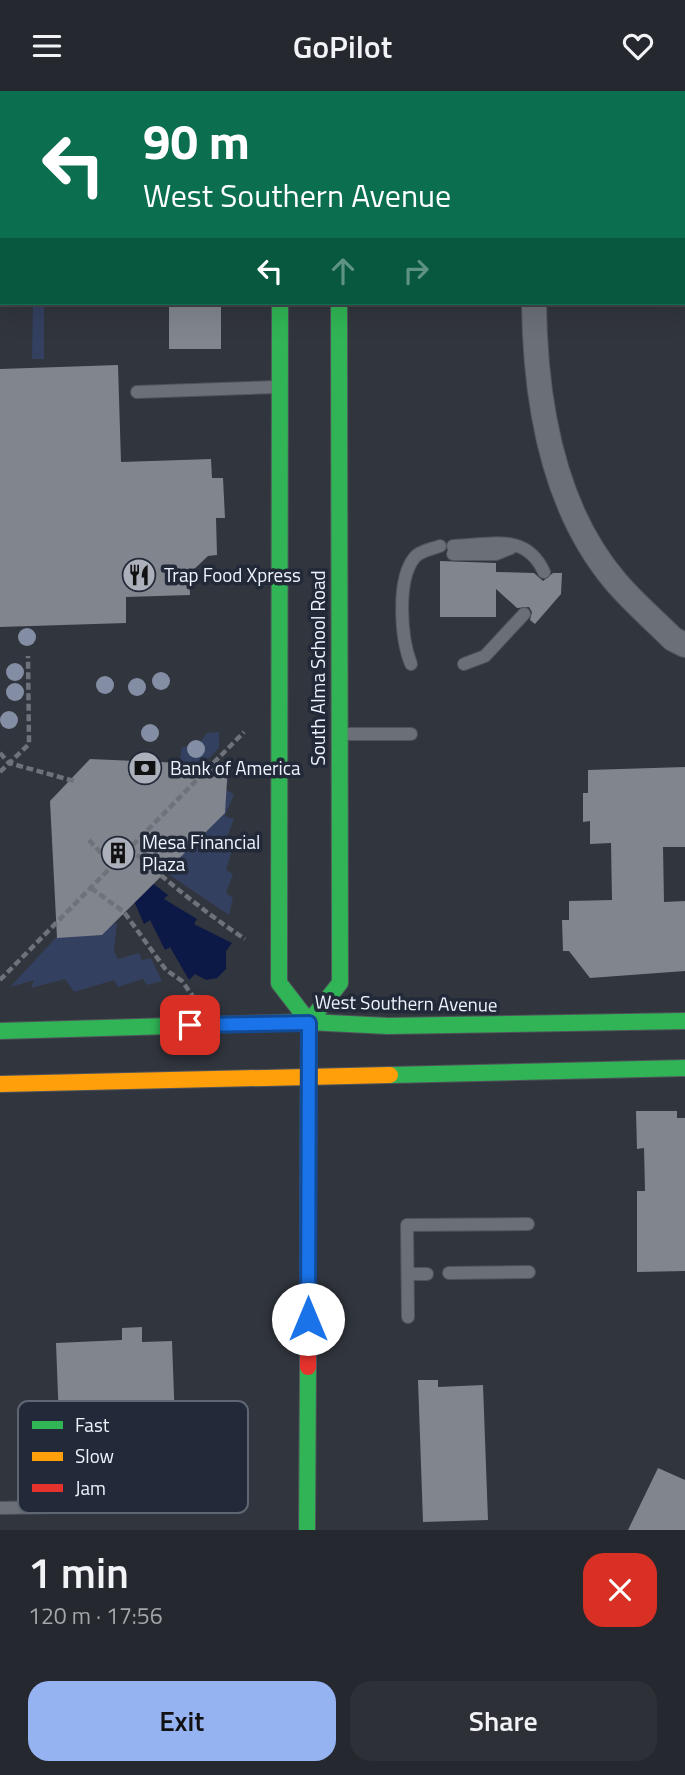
<!DOCTYPE html>
<meta charset="utf-8">
<style>
:root{--surface:#25282e;--page:#2d3036;--text:#f1f3f6;--muted:#a3a6aa;--line:#42444a;--accent:#95b2f1}
body{margin:0;font-family:"Titillium Web",sans-serif;background:var(--page);color:var(--text);height:100vh;display:flex;flex-direction:column;font-size:26px;white-space:nowrap}
*{box-sizing:border-box;margin:0}
p{font-size:23px;color:var(--muted)}
.icon{flex:none;width:38px;height:38px;fill:none;stroke:currentColor;stroke-width:2;stroke-linecap:round;stroke-linejoin:round}
.map{position:relative;height:1439px;overflow:hidden}
.details{display:flex;flex-direction:column;background:var(--surface);flex:1}
.details>*{flex:none}
.guide{position:absolute;left:0px;top:0px;width:686px;height:214px;box-shadow:0 7px 28px #0002,0 0 0 2px var(--line);background:#0b6e4f;color:#fff;overflow:hidden}
.pin{position:absolute;display:grid;place-items:center;width:60px;height:60px;color:#fff;margin:-30px;border-radius:14px;box-shadow:0 4px 10px #0006}
.me{position:absolute;width:77px;margin:-38px;rotate:0deg;stroke-linejoin:round;filter:drop-shadow(0 0 5px #0008)}
.turn{display:flex;align-items:center;gap:24px;height:147px;padding:0 28px;font-size:32px}
.turn .icon{width:91px;height:91px;stroke-width:2.5}
.turn b{display:block;font-size:49px;line-height:60px}
.lanes{display:flex;align-items:center;height:66px;padding:0 28px;background:#0003;justify-content:center;gap:35px;direction:ltr}
.lanes .off{opacity:.35}
.round{display:grid;place-items:center;flex:none;width:74px;height:74px;border-radius:21px;background:var(--page)}
.summary{display:flex;align-items:center;justify-content:space-between;height:119px;padding:0 28px}
h1{font-size:42px;font-weight:600;line-height:52px}
.primary-button{display:flex;gap:14px;margin-top:auto;padding:14px 28px}
.primary-button a{flex:1;height:80px;border-radius:21px;background:var(--accent);color:#111;font-size:28px;font-weight:600;line-height:80px;text-align:center}
.primary-button a+a{background:var(--page);color:var(--text)}
header{display:flex;justify-content:space-between;align-items:center;height:91px;padding:0 28px;background:var(--surface);font-size:32px;font-weight:600}
.map>svg:first-child{display:block}
.green{fill:#344060}
.water{fill:#0c1845}
.building{fill:#81858d}
.lines{fill:none;stroke-linecap:round;stroke-linejoin:round}
.lane-casing{stroke:#50545b;stroke-width:14}
.street-casing{stroke:#50545b;stroke-width:26}
.fast-casing{stroke:#50545b;stroke-width:18}
.slow-casing{stroke:#50545b;stroke-width:18}
.jam-casing{stroke:#50545b;stroke-width:18}
.path{stroke:#6e7279;stroke-width:4.5;stroke-dasharray:7 3.5;stroke-linecap:butt}
.lane{stroke:#6b6f77;stroke-width:12}
.street{stroke:#6b6f77;stroke-width:24}
.fast{stroke:#30b455;stroke-width:16}
.slow{stroke:#ff9f0a;stroke-width:16}
.jam{stroke:#e5322d;stroke-width:16}
.tree{fill:#838da3}
.route-casing{stroke:#114b97;stroke-width:18}
.route{stroke:#1a73e8;stroke-width:12}
.labels{text-anchor:middle;stroke-width:7;stroke-linejoin:round;paint-order:stroke}
.poi-label{font-size:19px;fill:#eef3fd;stroke:#222938;text-anchor:start}
.street-label{font-size:19px;fill:#eef3fd;stroke:#222938}
.key{fill:#222938;stroke:#5f6673;stroke-width:2}
.key-label{font-size:19px;fill:#eef3fd}
</style>
<header><svg class="icon" aria-label="menu" viewBox="0 0 24 24"><path d="M4 6h16M4 12h16M4 18h16"/></svg>GoPilot<svg class="icon" aria-label="heart" viewBox="0 0 24 24"><path d="M12 20l-8-8c-3-5 5-10 8-4 3-6 11-1 8 4z"/></svg></header>
<div class="map">
<svg width="685" height="1439" viewBox="0 0 685 1439">
<rect width="100%" height="100%" fill="#31353d"/>
<g class="green">
<path d="M 33,212 L 44,212 L 44,268 L 32,268 Z"/>
<path d="M 219,641 L 219,657 L 174,702 L 182,656 L 197,655 L 207,642 Z"/>
<path d="M 232,671 L 226,699 L 234,703 L 225,725 L 234,728 L 225,751 L 233,756 L 226,779 L 233,783 L 226,802 L 233,807 L 229,824 L 168,783 L 176,759 L 180,721 Z"/>
<path d="M 117,832 L 114,860 L 118,868 L 139,862 L 142,869 L 151,867 L 162,890 L 147,894 L 143,888 L 118,896 L 114,889 L 74,901 L 65,888 L 31,897 L 34,889 L 10,896 L 64,838 L 94,841 Z"/>
</g>
<path class="water" d="M 147,788 L 168,804 L 164,808 L 197,828 L 194,833 L 232,852 L 226,860 L 226,878 L 217,887 L 206,889 L 195,883 L 189,889 L 170,856 L 165,859 L 150,829 L 144,833 L 134,810 Z"/>
<g class="building">
<rect x="169" y="212" width="52" height="46"/>
<path d="M 118,274 L 121,371 L 211,368 L 212,387 L 223,387 L 225,427 L 216,427 L 217,464 L 208,465 L 189,483 L 190,504 L 126,506 L 126,532 L 0,536 L 0,278 Z"/>
<path d="M 440,470 L 496,472 L 496,481 L 534,482 L 543,490 L 553,482 L 562,482 L 561,503 L 535,533 L 530,529 L 532,521 L 529,516 L 517,517 L 496,498 L 496,526 L 440,526 Z"/>
<path d="M 90,668 L 228,674 L 225,722 L 102,844 L 57,847 L 50,710 Z"/>
<path d="M 685,676 L 685,756 L 663,756 L 664,811 L 685,810 L 685,880 L 590,887 L 569,860 L 563,860 L 562,829 L 569,829 L 569,810 L 612,809 L 611,752 L 590,753 L 590,730 L 583,731 L 583,702 L 588,702 L 588,679 Z"/>
<path d="M 636,1020 L 677,1020 L 677,1027 L 685,1027 L 685,1180 L 637,1181 L 637,1100 L 645,1100 L 644,1057 L 637,1058 Z"/>
<path d="M 142,1236 L 142,1251 L 172,1250 L 175,1332 L 169,1332 L 170,1364 L 98,1367 L 98,1381 L 61,1382 L 56,1252 L 122,1249 L 122,1237 Z"/>
<path d="M 418,1289 L 438,1289 L 438,1296 L 483,1294 L 488,1429 L 423,1431 Z"/>
<path d="M 658,1377 L 685,1389 L 685,1439 L 628,1439 Z"/>
</g>
<g class="lines">
<defs>
<g id="lane">
<path d="M 393,0 L 394,2"/>
<path d="M 137,301 L 276,296"/>
<path d="M 453,455 C 491,454 526,441 544,481"/>
<path d="M 453,463 L 496,463 L 511,457"/>
<path d="M 411,573 C 401,548 396,488 415,466 C 420,460 432,458 440,455"/>
<path d="M 464,573 L 485,565 L 524,523"/>
<path d="M 341,643 L 411,643"/>
<path d="M 449,1182 L 529,1181"/>
<path d="M 408,1183 L 427,1183"/>
<path d="M 408,1226 L 407,1134 L 528,1133"/>
<path d="M 0,1417 L 213,1413"/>
</g>
<g id="street">
<path d="M 535,2 L 535,0"/>
<path d="M 534,212 C 535,307 551,415 616,491 C 633,511 654,529 673,548 L 685,554"/>
</g>
<g id="fast">
<path d="M 279,0 L 279,2"/>
<path d="M 339,0 L 339,2"/>
<path d="M 0,38 L 2,40"/>
<path d="M 280,212 L 279,892 L 309,931 L 308,1107"/>
<path d="M 309,931 L 340,892 L 339,212"/>
<path d="M 0,940 L 309,931 L 388,935 L 685,930"/>
<path d="M 390,984 L 685,977"/>
<path d="M 307,1439 L 308,1276"/>
</g>
<path id="slow" d="M 0,993 L 390,984"/>
<path id="jam" d="M 308,1276 L 308,1107"/>
</defs>
<use href="#lane" class="lane-casing"/>
<use href="#street" class="street-casing"/>
<use href="#fast" class="fast-casing"/>
<use href="#slow" class="slow-casing"/>
<use href="#jam" class="jam-casing"/>
<g class="path">
<path d="M 0,662 L 9,672 L 74,690"/>
<path d="M 0,681 L 29,653 L 28,565"/>
<path d="M 89,749 L 112,774"/>
<path d="M 129,757 C 167,790 204,821 245,848"/>
<path d="M 91,797 L 124,821 L 166,879 L 182,890 L 194,907"/>
<path d="M 0,889 L 244,641"/>
</g>
<use href="#lane" class="lane"/>
<use href="#street" class="street"/>
<use href="#fast" class="fast"/>
<use href="#slow" class="slow"/>
<use href="#jam" class="jam"/>
</g>
<g class="tree">
<circle cx="27" cy="546" r="9"/>
<circle cx="15" cy="581" r="9"/>
<circle cx="161" cy="590" r="9"/>
<circle cx="105" cy="594" r="9"/>
<circle cx="137" cy="596" r="9"/>
<circle cx="15" cy="601" r="9"/>
<circle cx="9" cy="629" r="9"/>
<circle cx="150" cy="642" r="9"/>
<circle cx="196" cy="658" r="9"/>
</g>
<g class="lines">
<defs>
<path id="route" d="M 190,934 L 309,932 L 308,1228"/>
</defs>
<use href="#route" class="route-casing"/>
<use href="#route" class="route"/>
</g>
<defs>
<symbol id="restaurant-disc" viewBox="-11 -11 22 22"><circle r="9.5" fill="#acb0ba" stroke="#222938"/><path d="M-5-6h1v4h1v-4h1v4h1v-4h1v5L-1.5 .5V6h-2V.5L-5-1ZM5-6V6H3V1.5H1.5Q1.5-4 5-6Z" fill="#111"/></symbol>
<symbol id="bank-disc" viewBox="-11 -11 22 22"><circle r="9.5" fill="#acb0ba" stroke="#222938"/><path d="M-6-4H6V4H-6ZM0-2.3a2.3 2.3 0 1 0 0 4.6a2.3 2.3 0 1 0 0-4.6Z" fill="#111"/></symbol>
<symbol id="building-disc" viewBox="-11 -11 22 22"><circle r="9.5" fill="#acb0ba" stroke="#222938"/><path d="M-4-6H4V6H1V3H-1V6H-4ZM-2.5-4.3h1.7v1.8h-1.7ZM.8-4.3h1.7v1.8H.8ZM-2.5-1h1.7V.8h-1.7ZM.8-1h1.7V.8H.8Z" fill="#111"/></symbol>
</defs>
<g fill-rule="evenodd">
<use href="#restaurant-disc" x="120" y="465" width="38" height="38"/>
<use href="#bank-disc" x="126" y="658" width="38" height="38"/>
<use href="#building-disc" x="99" y="743" width="38" height="38"/>
</g>
<g class="labels">
<g class="poi-label">
<text x="164" y="491">Trap Food Xpress</text>
<text x="170" y="684">Bank of America</text>
<text x="142" y="758">Mesa Financial<tspan x="142" dy="22">Plaza</tspan></text>
</g>
<g class="street-label">
<text transform="translate(318 577) rotate(-90)" y="7">South Alma School Road</text>
<text transform="translate(406 912) rotate(1)" y="7">West Southern Avenue</text>
</g>
</g>
<rect x="18" y="1310" width="230" height="112" rx="10" class="key"/>
<rect x="32" y="1330" width="31" height="8" fill="#30b455"/>
<rect x="32" y="1361" width="31" height="9" fill="#ff9f0a"/>
<rect x="32" y="1393" width="31" height="8" fill="#e5322d"/>
<g class="key-label">
<text x="75" y="1341">Fast</text>
<text x="75" y="1372">Slow</text>
<text x="75" y="1404">Jam</text>
</g>
</svg>
<div class="pin" style="left:190px;top:934px;background:#d93025"><svg class="icon" aria-label="arrive" viewBox="0 0 24 24"><path d="M6 21V4h12l-3 4 3 4H6"/></svg></div>
<svg class="me" style="left:308px;top:1228px" viewBox="-20 -20 40 40"><circle r="19" fill="#fff"/><path d="M0-13L10 11 0 6-10 11z" fill="#1a73e8"/></svg>
<div class="guide">
<div class="turn"><svg class="icon" aria-label="left" viewBox="0 0 24 24"><path d="M17 20v-9H6M10 6l-5 5 5 5"/></svg><div><b>90 m</b>West Southern Avenue</div></div>
<div class="lanes"><svg class="icon" aria-label="left" viewBox="0 0 24 24"><path d="M17 20v-9H6M10 6l-5 5 5 5"/></svg><svg class="icon off" aria-label="ahead" viewBox="0 0 24 24"><path d="M12 20V5M6 11l6-6 6 6"/></svg><svg class="icon off" aria-label="right" viewBox="0 0 24 24"><path d="M7 20v-9h11M14 6l5 5-5 5"/></svg></div>
</div>
</div>
<section class="details">
<div class="summary"><div><h1>1 min</h1><p>120 m · 17:56</p></div><a class="round" style="background:#d93025;color:#fff"><svg class="icon" aria-label="close" viewBox="0 0 24 24"><path d="M6 6l12 12M18 6L6 18"/></svg></a></div>
<div class="primary-button"><a>Exit</a><a>Share</a></div>
</section>
